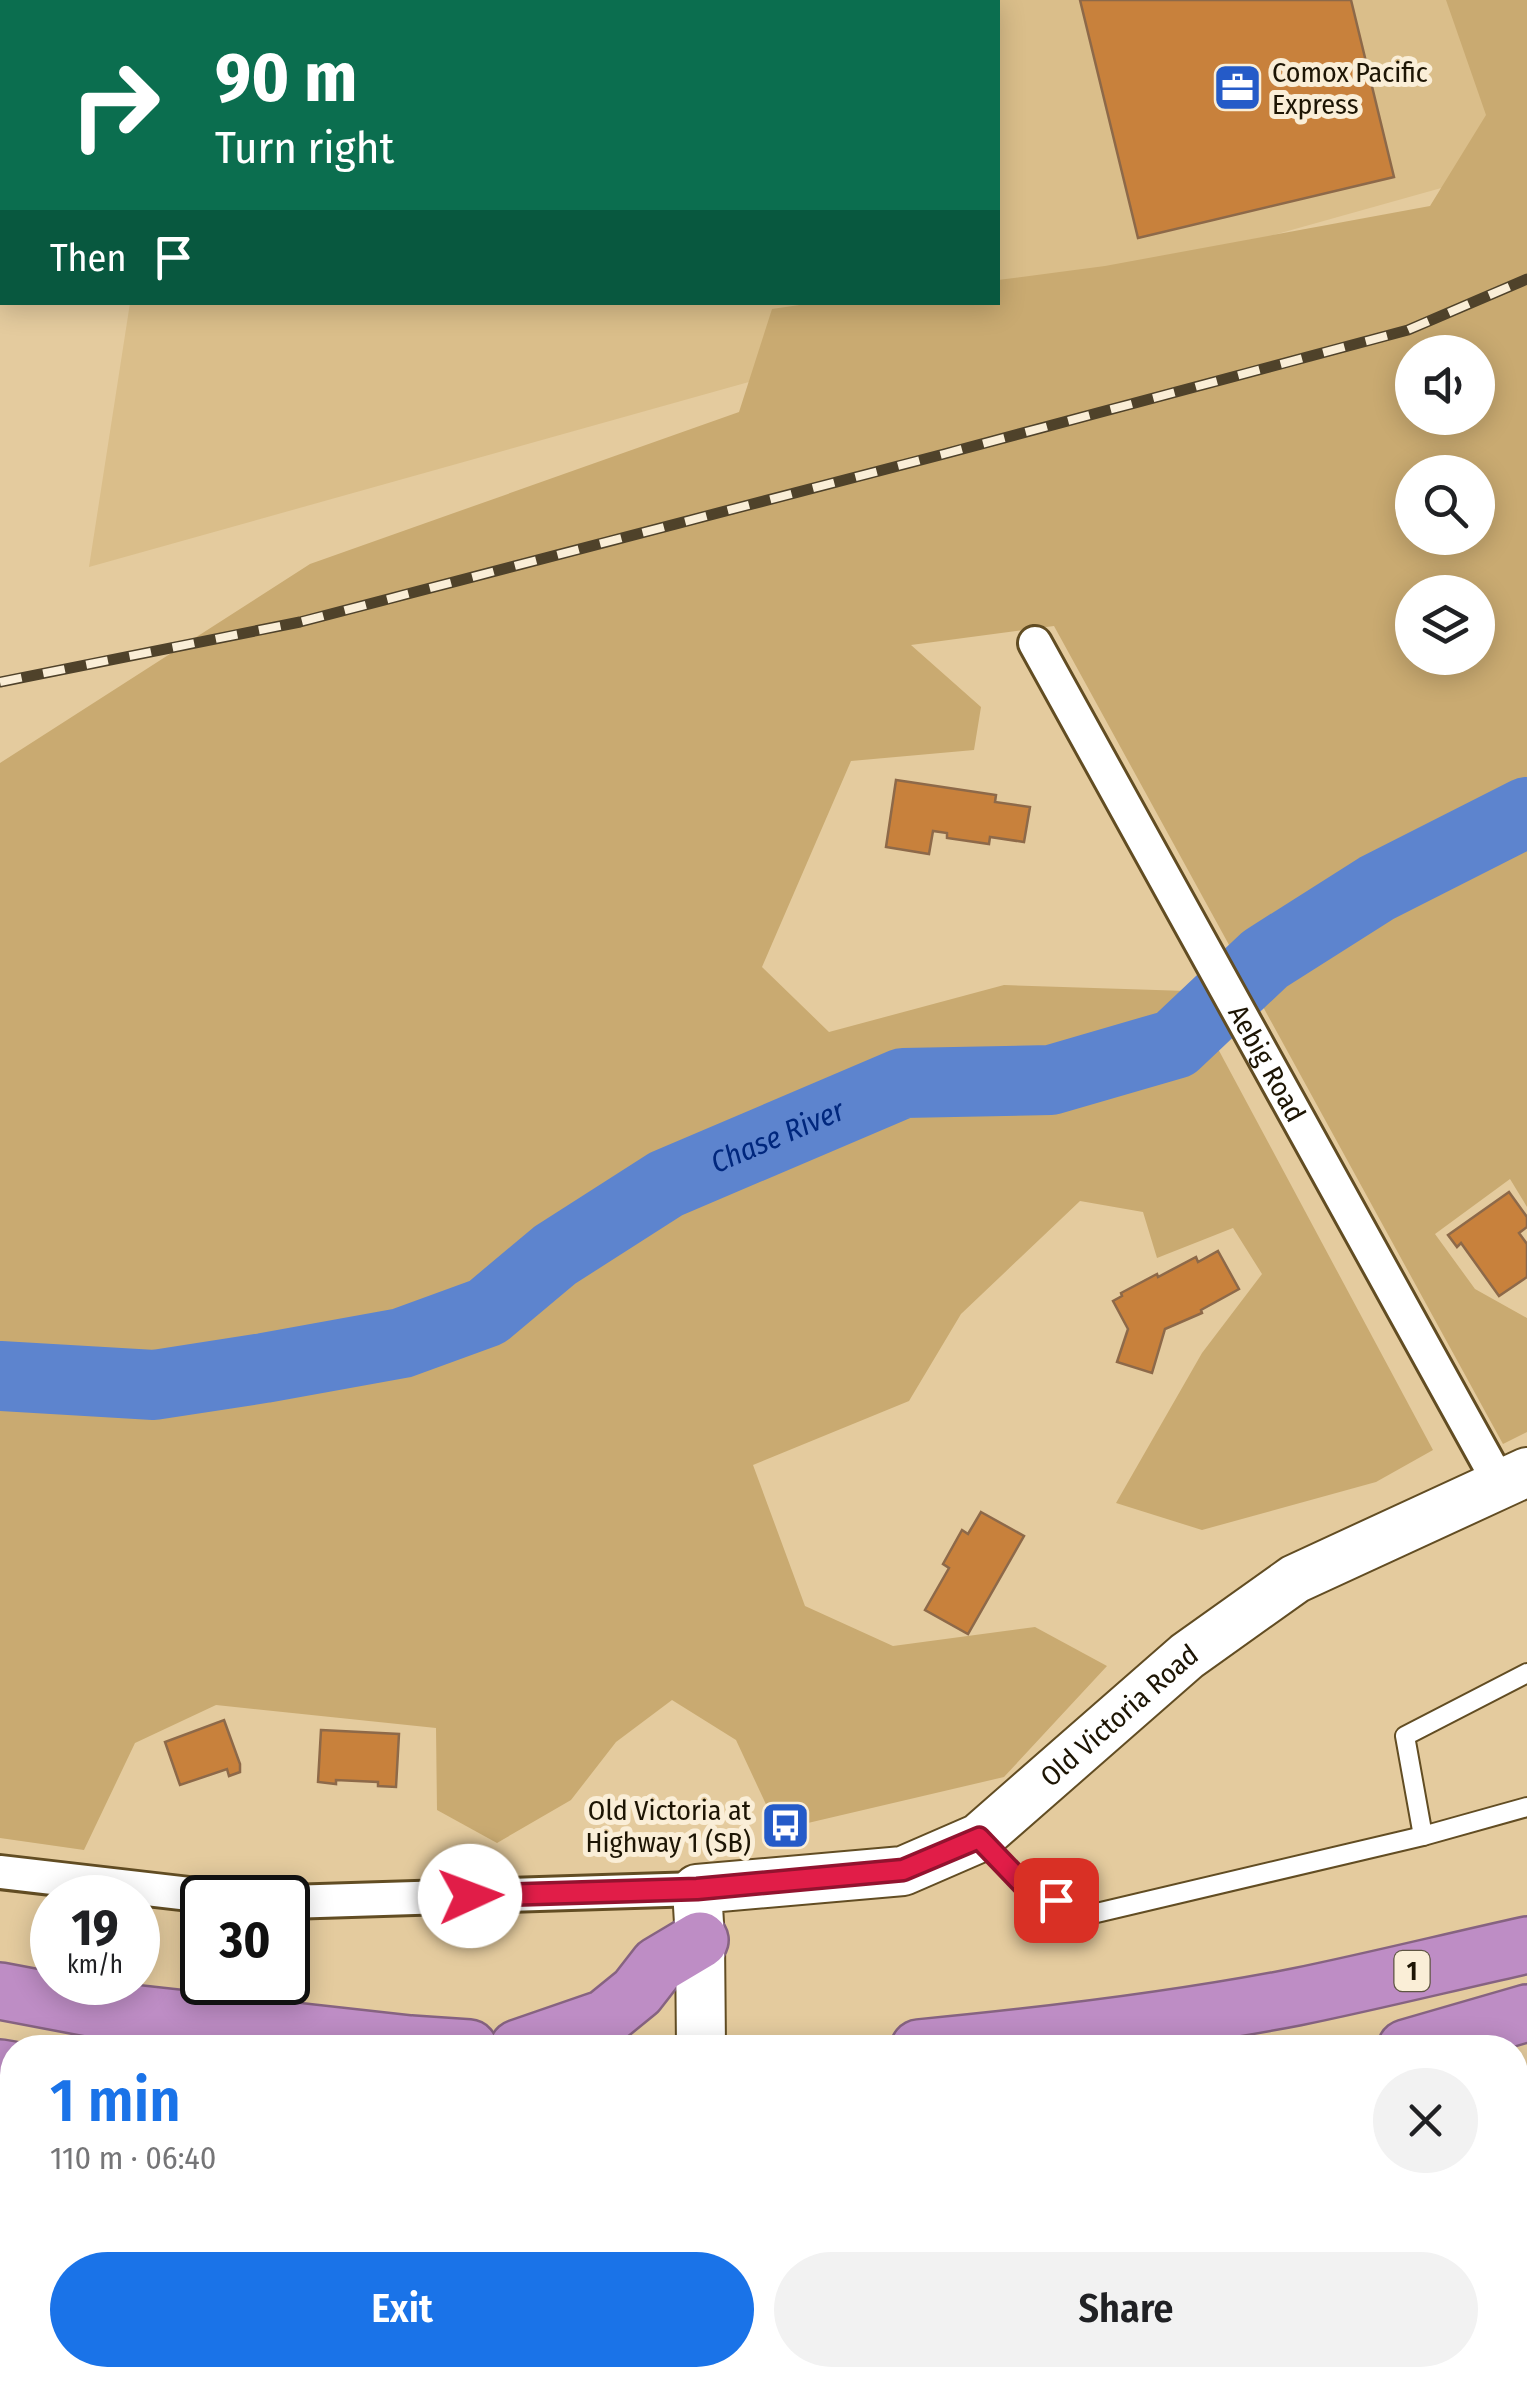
<!DOCTYPE html>
<meta charset="utf-8">
<style>
:root{--surface:#fff;--page:#f2f2f2;--text:#202124;--muted:#757577;--accent:#1a73e8}
body{margin:0;font-family:"Fira Sans Condensed",sans-serif;background:var(--page);color:var(--text);height:100vh;display:flex;flex-direction:column;font-size:38px;white-space:nowrap}
*{box-sizing:border-box;margin:0}
p{font-size:32px;color:var(--muted)}
.icon{flex:none;width:55px;height:55px;fill:none;stroke:currentColor;stroke-width:2;stroke-linecap:round;stroke-linejoin:round}
.map{position:relative;flex:1;overflow:hidden}
.drawer{position:absolute;left:0px;top:2035px;width:1528px;height:352px;display:flex;flex-direction:column;background:var(--surface);border-radius:40px 40px 0 0;box-shadow:0 5px 25px #0003}
.drawer>*{flex:none}
.banner{position:absolute;left:0px;top:0px;width:1000px;height:305px;box-shadow:0 5px 25px #0003;background:#0b6e4f;color:#fff;overflow:hidden}
.tools{position:absolute;left:1395px;top:335px;display:grid;gap:20px}
.tools a{display:grid;place-items:center;width:100px;height:100px;border-radius:50%;background:var(--surface);box-shadow:0 5px 25px #0003;font-size:50px}
.speed{position:absolute;left:30px;top:1875px;display:flex;gap:20px;font-size:50px;font-weight:700;text-align:center}
.speed>*{display:grid;place-content:center;width:130px;height:130px;border-radius:50%;background:var(--surface);box-shadow:0 5px 25px #0003;line-height:1}
.speed small{font-size:25px;font-weight:400}
.speed .limit{border:5px solid #111;border-radius:15px;background:#fff;color:#111}
.pin{position:absolute;display:grid;place-items:center;width:85px;height:85px;color:#fff;margin:-42px;border-radius:20px;box-shadow:0 5px 15px #0006}
.me{position:absolute;width:110px;margin:-55px;rotate:88deg;stroke-linejoin:round;filter:drop-shadow(0 0 8px #0008)}
.turn{display:flex;align-items:center;gap:35px;height:210px;padding:0 50px;font-size:45px}
.turn .icon{width:130px;height:130px;stroke-width:2.5}
.turn b{display:block;font-size:70px;line-height:85px}
.then{display:flex;align-items:center;height:95px;padding:0 50px;background:#0003;gap:20px;font-size:38px}
.round{display:grid;place-items:center;flex:none;width:105px;height:105px;border-radius:52px;background:var(--page)}
.head{display:flex;align-items:center;justify-content:space-between;height:170px;padding:0 50px}
h1{font-size:60px;font-weight:600;line-height:75px;color:var(--accent)}
.primary-button{display:flex;gap:20px;margin-top:auto;padding:20px 50px}
.primary-button a{flex:1;height:115px;border-radius:60px;background:var(--accent);color:#fff;font-size:40px;font-weight:600;line-height:115px;text-align:center}
.primary-button a+a{background:var(--page);color:var(--text)}
.map>svg:first-child{display:block}
.built{fill:#dabe8a}
.green{fill:#c9aa71;fill-rule:evenodd}
.lines{fill:none;stroke-linecap:round;stroke-linejoin:round}
.river{stroke:#5d84ce;stroke-width:70}
.building{fill:#c8813c;stroke:#8d6949;stroke-width:2.5}
.lane-casing{stroke:#624d23;stroke-width:22}
.street-casing{stroke:#624d23;stroke-width:38}
.secondary-casing{stroke:#624d23;stroke-width:52}
.highway-casing{stroke:#866381;stroke-width:60}
.lane{stroke:#fff;stroke-width:18}
.street{stroke:#fff;stroke-width:32}
.secondary{stroke:#fff;stroke-width:48}
.highway{stroke:#be8dc5;stroke-width:55}
.rail-casing{stroke:#4f422a;stroke-width:11}
.rail{stroke:#faeed7;stroke-width:8;stroke-dasharray:22;stroke-linecap:butt}
.route-casing{stroke:#92132f;stroke-width:25}
.route{stroke:#e11d48;stroke-width:18}
.labels{text-anchor:middle;stroke-width:10;stroke-linejoin:round;paint-order:stroke}
.shield{fill:#faeed7;stroke:#5f5643;stroke-width:2.5}
.shield-label{font-size:25px;font-weight:bold;fill:#1d1504}
.poi-label{font-size:28px;fill:#1d1504;stroke:#faeed7;text-anchor:start}
.street-label{font-size:28px;fill:#1d1504;stroke:#faeed7}
.water-label{font-size:30px;font-style:italic;fill:#00277d;stroke:#faeed7}
</style>
<div class="map">
<svg width="1527" height="2386" viewBox="0 0 1527 2386">
<rect width="100%" height="100%" fill="#e4cb9e"/>
<path class="built" d="M 178,0 L 1471,0 L 1527,164 L 89,567 L 130,303 L 998,302 L 998,2 L 178,2 Z"/>
<path class="green" d="M 1446,0 L 1527,0 L 1527,1207 L 1510,1179 L 1435,1234 L 1475,1289 L 1527,1318 L 1527,1432 L 1503,1444 L 1054,626 L 911,645 L 981,707 L 974,750 L 851,761 L 762,967 L 829,1032 L 1004,985 L 1187,991 L 1433,1450 L 1376,1482 L 1202,1530 L 1116,1503 L 1202,1353 L 1262,1274 L 1233,1228 L 1157,1258 L 1143,1212 L 1080,1201 L 961,1314 L 909,1401 L 753,1465 L 805,1606 L 893,1646 L 1035,1627 L 1107,1666 L 1004,1777 L 778,1830 L 736,1740 L 672,1700 L 616,1742 L 571,1800 L 497,1843 L 437,1810 L 436,1728 L 216,1705 L 135,1743 L 84,1850 L 0,1838 L 0,763 L 310,564 L 739,412 L 772,309 L 820,302 L 998,302 L 998,280 L 1105,266 L 1430,206 L 1486,115 ZM 1412,352 L 1478,352 L 1478,418 L 1412,418 ZM 1412,472 L 1478,472 L 1478,538 L 1412,538 ZM 1412,592 L 1478,592 L 1478,658 L 1412,658 Z"/>
<g class="lines">
<path class="river" id="s1" d="M 0,1376 L 154,1385 L 264,1368 L 402,1343 L 487,1312 L 555,1255 L 666,1184 L 903,1083 L 1051,1080 L 1175,1044 L 1265,959 L 1377,888 L 1527,812"/>
</g>
<g class="building">
<path d="M 1080,0 L 1351,0 L 1394,177 L 1138,238 Z"/>
<path d="M 896,780 L 996,795 L 995,802 L 1030,807 L 1024,842 L 990,837 L 989,844 L 947,838 L 947,833 L 933,831 L 929,854 L 886,847 Z"/>
<path d="M 1509,1192 L 1527,1217 L 1527,1227 L 1519,1233 L 1527,1244 L 1527,1277 L 1499,1296 L 1461,1243 L 1457,1247 L 1448,1235 Z"/>
<path d="M 1218,1251 L 1239,1289 L 1201,1310 L 1202,1313 L 1165,1329 L 1152,1373 L 1117,1362 L 1128,1329 L 1113,1301 L 1122,1296 L 1121,1293 L 1157,1274 L 1158,1277 L 1196,1257 L 1198,1262 Z"/>
<path d="M 981,1512 L 1024,1536 L 968,1634 L 925,1610 L 949,1568 L 943,1564 L 962,1530 L 968,1534 Z"/>
<path d="M 224,1720 L 240,1764 L 240,1772 L 229,1776 L 227,1769 L 180,1785 L 165,1742 Z"/>
<path d="M 321,1730 L 399,1734 L 396,1787 L 378,1786 L 378,1782 L 336,1780 L 336,1784 L 318,1782 Z"/>
<path d="M 1521,2283 L 1527,2294 L 1527,2386 L 1521,2386 L 1515,2375 L 1515,2286 Z"/>
<path d="M 0,2299 L 12,2302 L 12,2346 L 0,2343 Z"/>
<path d="M 407,2375 L 474,2375 L 471,2386 L 404,2386 Z"/>
<path d="M 1312,2375 L 1421,2375 L 1399,2386 L 1318,2386 Z"/>
</g>
<g class="lines">
<defs>
<g id="lane">
<path d="M 1423,1836 L 1405,1736 L 1527,1673"/>
<path d="M 979,1839 L 1025,1885 L 1088,1915 L 1423,1836 L 1527,1807"/>
</g>
<g id="street">
<path id="s2" d="M 1035,643 L 1500,1484"/>
<path d="M 0,1872 L 224,1898"/>
<path d="M 288,1902 L 697,1889"/>
<path d="M 1515,2175 L 1527,2169"/>
<path d="M 716,2375 L 719,2386"/>
<path d="M 1478,2375 L 1483,2386"/>
<path d="M 1026,2386 L 1053,2375"/>
</g>
<g id="secondary">
<path id="s3" d="M 701,2048 L 700,1940 L 697,1889 L 903,1871 L 979,1838 L 1187,1656 L 1295,1579 L 1527,1472"/>
</g>
<g id="highway">
<path d="M 0,1991 L 95,2009 L 410,2044 L 469,2048"/>
<path d="M 518,2048 L 605,2018 L 637,1992 L 658,1965 L 700,1940"/>
<path d="M 919,2048 C 1045,2036 1172,2021 1296,1997 C 1374,1981 1450,1962 1527,1945"/>
<path d="M 1406,2048 L 1527,2013"/>
<path d="M 0,2068 L 12,2070"/>
</g>
</defs>
<use href="#lane" class="lane-casing"/>
<use href="#street" class="street-casing"/>
<use href="#secondary" class="secondary-casing"/>
<use href="#highway" class="highway-casing"/>
<use href="#lane" class="lane"/>
<use href="#street" class="street"/>
<use href="#secondary" class="secondary"/>
<use href="#highway" class="highway"/>
<defs>
<path id="rail" d="M 0,682 L 300,622 L 944,454 L 1408,330 L 1527,279"/>
</defs>
<use href="#rail" class="rail-casing"/>
<use href="#rail" class="rail"/>
</g>
<g class="lines">
<defs>
<path id="route" d="M 470,1896 L 697,1889 L 903,1870 L 979,1838 L 1024,1885 L 1056,1900"/>
</defs>
<use href="#route" class="route-casing"/>
<use href="#route" class="route"/>
</g>
<defs>
<symbol id="office-square" viewBox="-11 -11 22 22"><rect x="-9" y="-9" width="18" height="18" rx="4" fill="#255bc8" stroke="#faeed7"/><path d="M-6-3h4V-5.5h4V-3h4V5H-6ZM-1-4.5V-3h2v-1.5ZM-6 0V1H6V0Z" fill="#fff"/></symbol>
<symbol id="bus-square" viewBox="-11 -11 22 22"><rect x="-9" y="-9" width="18" height="18" rx="4" fill="#255bc8" stroke="#faeed7"/><path d="M-5-6H5V4H4V6H2V4H-2V6H-4V4H-5ZM-3.5-4V0h7V-4ZM-3.5 1.2v1.5H-2V1.2ZM2 1.2v1.5H3.5V1.2Z" fill="#fff"/></symbol>
</defs>
<g fill-rule="evenodd">
<use href="#office-square" x="1210" y="60" width="55" height="55"/>
<use href="#bus-square" x="758" y="1798" width="55" height="55"/>
</g>
<g class="labels">
<rect class="shield" x="1394.5" y="1951" width="35" height="40" rx="8"/>
<g class="shield-label">
<text x="1412" y="1980">1</text>
</g>
<g class="poi-label">
<text x="1272" y="82">Comox Pacific<tspan x="1272" dy="32">Express</tspan></text>
<text x="751" y="1820" text-anchor="end">Old Victoria at<tspan x="751" dy="32">Highway 1 (SB)</tspan></text>
</g>
<g class="street-label">
<text dy="10" stroke="none"><textPath href="#s2" startOffset="480">Aebig Road</textPath></text>
<text dy="10" stroke="none"><textPath href="#s3" startOffset="635">Old Victoria Road</textPath></text>
</g>
<g class="water-label">
<text dy="10" stroke="none"><textPath href="#s1" startOffset="838">Chase River</textPath></text>
</g>
</g>
</svg>
<div class="tools">
<a><svg class="icon" aria-label="sound" viewBox="0 0 24 24"><path d="M4 9h4l5-4v14l-5-4H4zM17 9q2 3 0 6"/></svg></a>
<a><svg class="icon" aria-label="search" viewBox="0 0 24 24"><circle cx="10" cy="10" r="6"/><path d="M15 15l6 6"/></svg></a>
<a><svg class="icon" aria-label="layers" viewBox="0 0 24 24"><path d="M12 4l9 5-9 5-9-5zM3 14l9 5 9-5"/></svg></a>
</div>
<div class="speed"><div>19<small>km/h</small></div><div class="limit">30</div></div>
<div class="pin" style="left:1056px;top:1900px;background:#d93025"><svg class="icon" aria-label="arrive" viewBox="0 0 24 24"><path d="M6 21V4h12l-3 4 3 4H6"/></svg></div>
<svg class="me" style="left:470px;top:1896px" viewBox="-20 -20 40 40"><circle r="19" fill="#fff"/><path d="M0-13L10 11 0 6-10 11z" fill="#e11d48"/></svg>
<div class="banner">
<div class="turn"><svg class="icon" aria-label="right" viewBox="0 0 24 24"><path d="M7 20v-9h11M14 6l5 5-5 5"/></svg><div><b>90 m</b>Turn right</div></div>
<div class="then">Then<svg class="icon" aria-label="arrive" viewBox="0 0 24 24"><path d="M6 21V4h12l-3 4 3 4H6"/></svg></div>
</div>
<section class="drawer">
<div class="head"><div><h1>1 min</h1><p>110 m · 06:40</p></div><a class="round"><svg class="icon" aria-label="close" viewBox="0 0 24 24"><path d="M6 6l12 12M18 6L6 18"/></svg></a></div>
<div class="primary-button"><a>Exit</a><a>Share</a></div>
</section>
</div>
